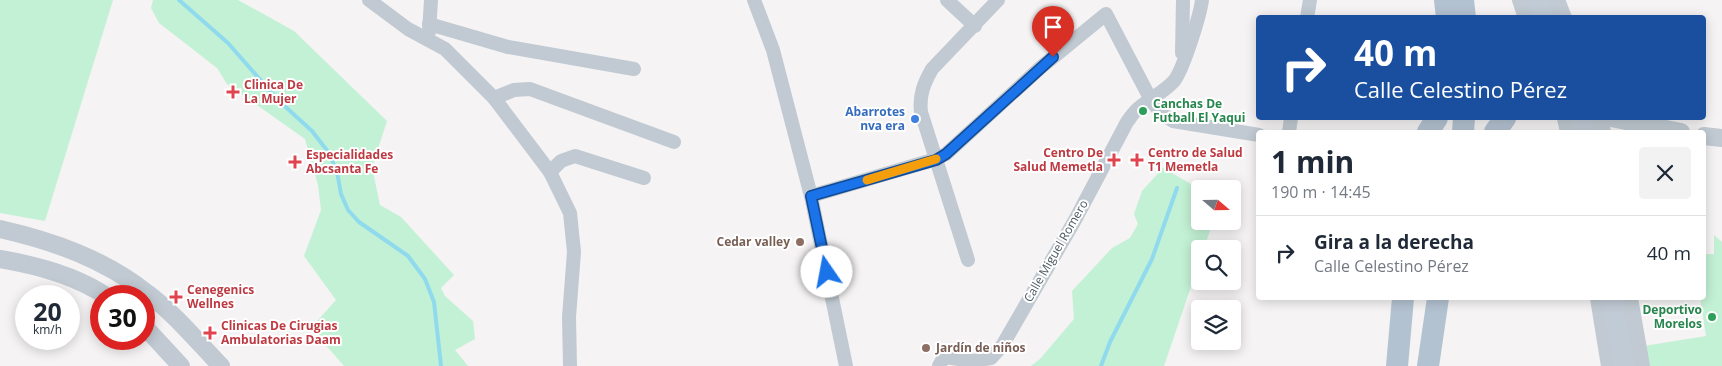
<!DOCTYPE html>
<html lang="es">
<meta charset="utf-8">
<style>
:root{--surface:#fff;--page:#f2f2f3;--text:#1f2937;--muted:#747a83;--line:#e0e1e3}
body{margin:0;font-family:"Open Sans",sans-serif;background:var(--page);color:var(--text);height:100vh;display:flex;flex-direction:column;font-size:19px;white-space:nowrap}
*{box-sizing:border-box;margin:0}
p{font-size:16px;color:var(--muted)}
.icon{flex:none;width:28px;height:28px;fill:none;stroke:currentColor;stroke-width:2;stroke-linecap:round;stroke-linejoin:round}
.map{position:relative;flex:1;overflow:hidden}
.drawer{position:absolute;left:1256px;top:130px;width:450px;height:170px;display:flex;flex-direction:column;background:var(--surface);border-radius:5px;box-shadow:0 2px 12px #0003}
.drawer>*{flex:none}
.top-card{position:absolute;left:1256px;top:15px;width:450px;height:105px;border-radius:5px;box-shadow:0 2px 12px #0003;background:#1a4fa0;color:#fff;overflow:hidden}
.needle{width:32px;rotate:110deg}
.fabs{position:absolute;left:1191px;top:180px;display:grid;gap:10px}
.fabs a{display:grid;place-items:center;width:50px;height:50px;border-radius:5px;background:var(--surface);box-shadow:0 2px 12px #0003;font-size:25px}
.speed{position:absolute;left:15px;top:285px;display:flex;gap:10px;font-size:25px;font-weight:700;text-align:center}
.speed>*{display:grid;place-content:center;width:65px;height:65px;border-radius:50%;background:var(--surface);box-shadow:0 2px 12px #0003;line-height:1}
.speed small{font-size:12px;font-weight:400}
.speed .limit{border:8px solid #d22;background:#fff;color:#111}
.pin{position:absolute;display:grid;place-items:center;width:42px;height:42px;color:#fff;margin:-51px -21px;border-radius:50% 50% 50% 0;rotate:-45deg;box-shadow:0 0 5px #0007}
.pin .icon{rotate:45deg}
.me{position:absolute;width:55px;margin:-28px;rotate:348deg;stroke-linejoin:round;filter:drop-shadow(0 0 4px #0008)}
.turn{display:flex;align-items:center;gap:18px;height:105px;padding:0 15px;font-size:22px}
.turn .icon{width:65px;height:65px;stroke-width:2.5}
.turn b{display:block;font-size:35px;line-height:42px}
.round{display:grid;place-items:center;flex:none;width:52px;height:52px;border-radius:5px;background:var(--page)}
.overview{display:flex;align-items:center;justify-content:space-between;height:85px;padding:0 15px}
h1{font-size:30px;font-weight:700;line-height:38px}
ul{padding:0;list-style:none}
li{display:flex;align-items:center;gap:15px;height:75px;padding:0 15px;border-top:1px solid var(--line)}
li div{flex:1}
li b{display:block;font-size:19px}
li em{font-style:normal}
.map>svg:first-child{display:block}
.green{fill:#c3f1d5}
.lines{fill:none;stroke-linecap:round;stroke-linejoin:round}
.stream{stroke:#90daee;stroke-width:4}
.minor{stroke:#c1cad2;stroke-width:14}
.tertiary{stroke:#c1cad2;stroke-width:18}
.secondary{stroke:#c1cbd6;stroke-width:20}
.primary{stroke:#b3c2d1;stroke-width:22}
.route-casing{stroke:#114b97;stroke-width:12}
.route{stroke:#1a73e8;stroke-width:9}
.slow{stroke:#f59e0b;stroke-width:9}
.health-dot{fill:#e0444e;stroke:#fff;stroke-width:2}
.leisure-dot{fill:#2e9e5b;stroke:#fff;stroke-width:2}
.shop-dot{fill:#3f7fe0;stroke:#fff;stroke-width:2}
.education-dot{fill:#8d6e63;stroke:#fff;stroke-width:2}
.labels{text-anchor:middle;stroke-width:4;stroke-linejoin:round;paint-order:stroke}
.health-label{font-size:12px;font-weight:bold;fill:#be3a42;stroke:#fff;text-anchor:start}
.leisure-label{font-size:12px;font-weight:bold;fill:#27864d;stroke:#fff;text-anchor:start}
.shop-label{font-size:12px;font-weight:bold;fill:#366cbe;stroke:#fff;text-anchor:end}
.education-label{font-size:12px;font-weight:bold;fill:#785e54;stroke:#fff;text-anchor:end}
.street-label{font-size:12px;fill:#4a5661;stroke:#fff}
</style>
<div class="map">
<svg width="1722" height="366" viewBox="0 0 1722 366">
<rect width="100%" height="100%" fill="#f5f3f3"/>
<g class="green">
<path d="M 0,0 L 113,0 L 45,221 L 0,213 Z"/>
<path d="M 153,0 L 238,0 L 294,31 L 387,121 L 372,167 L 380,205 L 401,217 L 454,275 L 441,288 L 445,296 L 473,321 L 475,339 L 455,350 L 468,366 L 344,366 L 311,328 L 336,300 L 304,256 L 321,210 L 318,185 L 305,139 L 227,84 L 217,68 L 159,23 L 151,8 Z"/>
<path d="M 1163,168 L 1200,189 L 1200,221 L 1213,221 L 1204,249 L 1200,249 L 1200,260 L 1164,366 L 1031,366 L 1040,359 L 1074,319 L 1072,291 L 1112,248 L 1130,238 L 1138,224 L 1134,214 L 1142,191 Z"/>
<path d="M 1714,235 L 1722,242 L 1722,366 L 1647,366 L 1644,346 L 1706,336 L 1700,298 L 1704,298 L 1704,254 L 1714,254 Z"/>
</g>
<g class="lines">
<g class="stream">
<path d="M 179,0 L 228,43 L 278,100 L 312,131 L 329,153 L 337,172 L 341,194 L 348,210 L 359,222 L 408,256 L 425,279 L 434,302 L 441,366"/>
<path d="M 1101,366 L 1110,342 L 1152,259 L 1177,188"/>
</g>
<g class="minor">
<path d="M 369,0 L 408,29 L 445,49 L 494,98 L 550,172 L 570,213 L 574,252 L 569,317 L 570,366"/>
<path d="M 754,0 L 773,50 L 811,196 L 846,366"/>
<path d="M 947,0 L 975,26"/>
<path d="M 1307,18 L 1310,0"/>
<path d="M 429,24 L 508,47 L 634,69"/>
<path d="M 429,32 L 431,0"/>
<path d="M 1182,53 L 1183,0"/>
<path d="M 494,98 L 514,90 L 530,89 L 674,142"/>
<path d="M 1289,132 L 1291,118"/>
<path d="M 550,172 L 561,161 L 575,156 L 644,178"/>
<path d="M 811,196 L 936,159 L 946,154 L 1040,68 L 1106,14 L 1151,100 L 1161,113 L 1173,121 L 1259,135"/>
<path d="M 968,260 L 921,112 C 919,95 924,83 932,69 L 998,0"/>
<path d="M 939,366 L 944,357 L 974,361 L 991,358 L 1002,346 L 1075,220 L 1127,122 C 1131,117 1134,111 1140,107 C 1151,98 1164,92 1174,81 C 1183,70 1200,16 1202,0"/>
</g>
<g class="tertiary">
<path d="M 1521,0 L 1527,18"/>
<path d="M 1556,0 L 1563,18"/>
<path d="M 1566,118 L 1569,132"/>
<path d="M 1598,118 L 1602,132"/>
<path d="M 1611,118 L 1681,132"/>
<path d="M 1704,136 L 1722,138"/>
<path d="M 0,229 C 53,241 104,259 147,293 C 175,314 197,341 221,366"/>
<path d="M 0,259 C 36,265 75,275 106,296"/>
<path d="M 1599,298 L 1610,366"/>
<path d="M 1629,298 L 1641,366"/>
<path d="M 144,326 L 181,366"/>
</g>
<g class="secondary">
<path d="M 1538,0 L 1544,18"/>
<path d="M 1581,118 L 1584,132"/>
<path d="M 1612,298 L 1624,366"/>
</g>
<g class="primary">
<path d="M 1445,0 L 1447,18"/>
<path d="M 1463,0 L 1465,18"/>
<path d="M 1428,132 L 1437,118"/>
<path d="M 1463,132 L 1464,118"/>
<path d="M 1495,132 L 1505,118"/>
<path d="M 1397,366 L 1403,298"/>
<path d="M 1428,366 L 1438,298"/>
</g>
</g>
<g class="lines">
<defs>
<path id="route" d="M 827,272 L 811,196 L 936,160 L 946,154 L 1053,57"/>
</defs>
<use href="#route" class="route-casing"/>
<use href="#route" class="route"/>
<path class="slow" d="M 867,180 L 936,159"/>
</g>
<g class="health-dot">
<path d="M230.5 84.5h5v5h5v5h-5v5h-5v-5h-5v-5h5z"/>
<path d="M1111.5 152.5h5v5h5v5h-5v5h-5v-5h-5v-5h5z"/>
<path d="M1134.5 152.5h5v5h5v5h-5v5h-5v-5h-5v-5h5z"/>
<path d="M292.5 154.5h5v5h5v5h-5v5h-5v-5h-5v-5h5z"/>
<path d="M173.5 289.5h5v5h5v5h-5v5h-5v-5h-5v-5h5z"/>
<path d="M207.5 325.5h5v5h5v5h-5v5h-5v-5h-5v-5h5z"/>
</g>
<g class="leisure-dot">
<circle cx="1143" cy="111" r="5"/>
<circle cx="1712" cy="317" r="5"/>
</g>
<circle class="shop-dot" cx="915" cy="119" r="5"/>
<g class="education-dot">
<circle cx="800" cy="242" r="5"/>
<circle cx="926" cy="348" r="5"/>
</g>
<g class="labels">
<g class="health-label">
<text x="244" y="89">Clinica De<tspan x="244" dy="14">La Mujer</tspan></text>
<text x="1103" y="157" text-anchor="end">Centro De<tspan x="1103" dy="14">Salud Memetla</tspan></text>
<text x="1148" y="157">Centro de Salud<tspan x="1148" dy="14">T1 Memetla</tspan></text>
<text x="306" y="159">Especialidades<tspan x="306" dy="14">Abcsanta Fe</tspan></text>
<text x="187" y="294">Cenegenics<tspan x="187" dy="14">Wellnes</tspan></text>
<text x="221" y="330">Clinicas De Cirugias<tspan x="221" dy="14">Ambulatorias Daam</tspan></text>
</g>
<g class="leisure-label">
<text x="1153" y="108">Canchas De<tspan x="1153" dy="14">Futball El Yaqui</tspan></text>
<text x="1702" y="314" text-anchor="end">Deportivo<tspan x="1702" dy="14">Morelos</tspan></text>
</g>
<g class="shop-label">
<text x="905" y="116">Abarrotes<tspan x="905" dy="14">nva era</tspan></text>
</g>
<g class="education-label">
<text x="790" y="246">Cedar valley</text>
<text x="936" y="352" text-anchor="start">Jardín de niños</text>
</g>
<g class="street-label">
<text transform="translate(1056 251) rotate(-60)" y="4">Calle Miguel Romero</text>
</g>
</g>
</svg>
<div class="fabs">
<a><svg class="needle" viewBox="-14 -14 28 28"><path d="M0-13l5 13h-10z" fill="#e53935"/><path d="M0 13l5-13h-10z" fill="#747a83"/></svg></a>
<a><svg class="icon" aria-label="search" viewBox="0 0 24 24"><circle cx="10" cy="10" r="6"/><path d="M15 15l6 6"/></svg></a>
<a><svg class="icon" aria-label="layers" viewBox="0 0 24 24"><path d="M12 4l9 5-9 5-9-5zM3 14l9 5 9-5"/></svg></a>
</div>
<div class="speed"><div>20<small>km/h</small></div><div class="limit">30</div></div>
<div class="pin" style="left:1053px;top:57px;background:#d93025"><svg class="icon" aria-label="arrive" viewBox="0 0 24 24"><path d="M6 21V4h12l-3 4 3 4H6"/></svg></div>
<svg class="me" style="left:827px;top:272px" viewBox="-20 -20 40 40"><circle r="19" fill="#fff"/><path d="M0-13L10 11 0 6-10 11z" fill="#1a73e8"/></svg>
<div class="top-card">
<div class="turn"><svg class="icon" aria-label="right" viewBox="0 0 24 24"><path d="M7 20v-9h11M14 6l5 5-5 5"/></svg><div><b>40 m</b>Calle Celestino Pérez</div></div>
</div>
<section class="drawer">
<div class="overview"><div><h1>1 min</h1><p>190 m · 14:45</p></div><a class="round"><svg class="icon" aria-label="close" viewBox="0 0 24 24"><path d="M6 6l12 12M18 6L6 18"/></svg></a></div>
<ul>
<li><svg class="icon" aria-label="right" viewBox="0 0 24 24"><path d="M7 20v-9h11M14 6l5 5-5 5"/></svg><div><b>Gira a la derecha</b><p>Calle Celestino Pérez</p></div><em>40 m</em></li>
</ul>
</section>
</div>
